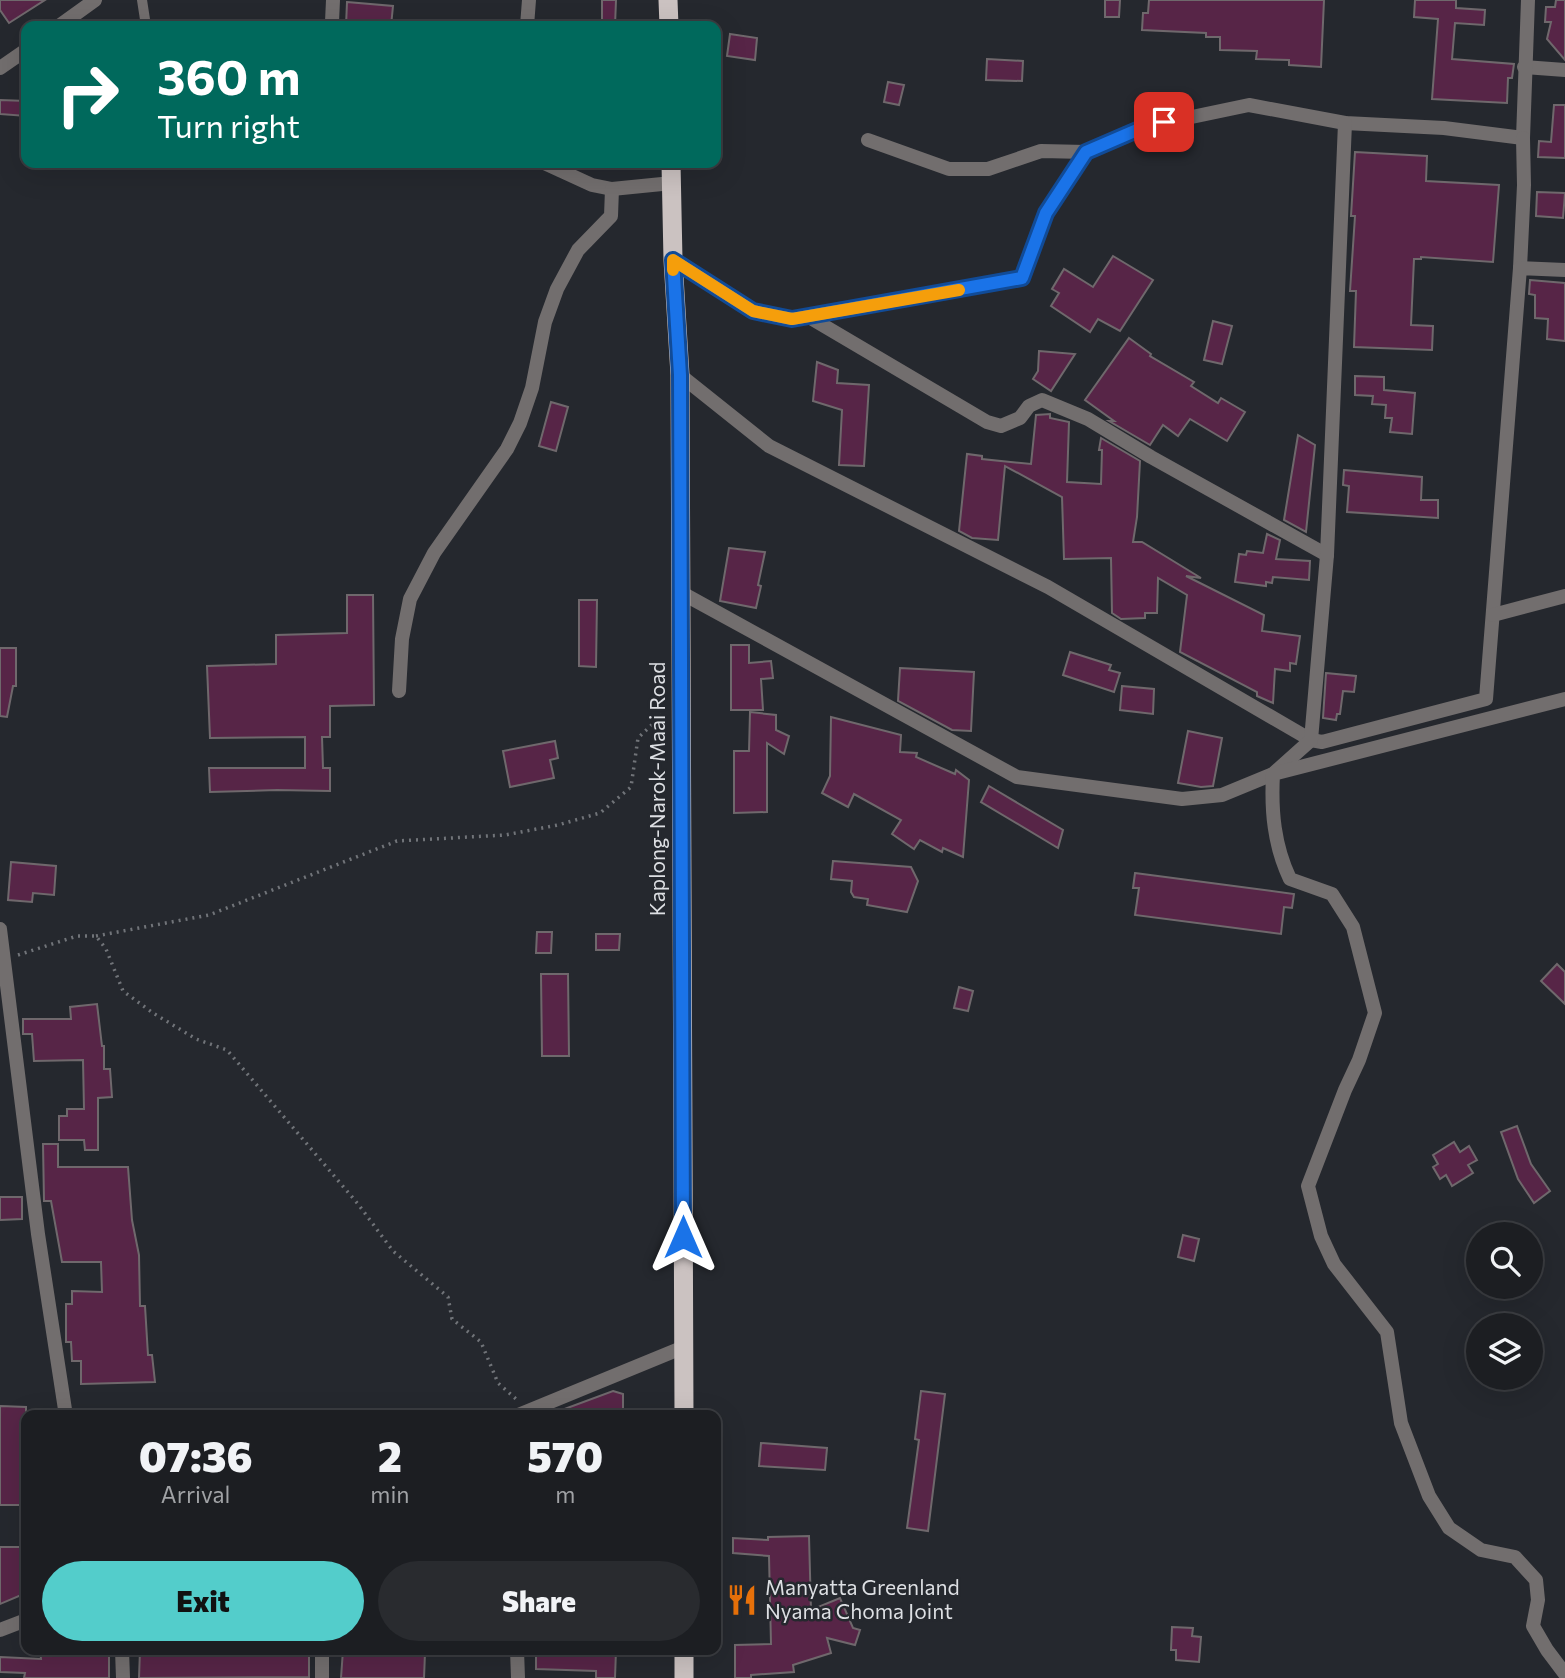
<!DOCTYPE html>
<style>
:root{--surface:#1c1e22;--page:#292b2f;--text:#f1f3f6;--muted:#a0a2a5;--line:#3a3c40;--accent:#53cdcb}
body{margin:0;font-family:Commissioner,sans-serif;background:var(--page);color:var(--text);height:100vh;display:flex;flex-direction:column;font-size:26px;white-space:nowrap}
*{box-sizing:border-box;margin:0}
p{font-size:23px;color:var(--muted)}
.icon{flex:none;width:38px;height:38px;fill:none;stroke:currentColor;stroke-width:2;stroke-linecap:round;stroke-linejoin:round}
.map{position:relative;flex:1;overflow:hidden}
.drawer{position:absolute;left:21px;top:1410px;width:700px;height:245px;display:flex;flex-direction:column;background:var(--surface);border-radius:14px;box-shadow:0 7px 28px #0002,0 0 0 2px var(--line)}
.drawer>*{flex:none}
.guide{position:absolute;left:21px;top:21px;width:700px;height:147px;border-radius:14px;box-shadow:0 7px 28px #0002,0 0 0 2px var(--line);background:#00695c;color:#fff;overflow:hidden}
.tools{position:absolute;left:1466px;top:1222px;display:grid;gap:14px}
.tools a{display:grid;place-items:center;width:77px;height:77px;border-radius:50%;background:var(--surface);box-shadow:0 7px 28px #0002,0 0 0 2px var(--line);font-size:35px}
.pin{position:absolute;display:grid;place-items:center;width:60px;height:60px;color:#fff;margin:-30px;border-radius:14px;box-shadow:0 4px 10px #0006}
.me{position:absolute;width:77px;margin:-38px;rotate:0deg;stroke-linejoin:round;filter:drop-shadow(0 0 5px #0008)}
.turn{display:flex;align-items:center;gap:24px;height:147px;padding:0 21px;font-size:32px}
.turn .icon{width:91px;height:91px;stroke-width:2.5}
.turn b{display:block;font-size:49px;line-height:60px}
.eta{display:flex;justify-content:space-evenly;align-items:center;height:119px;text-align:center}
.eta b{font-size:42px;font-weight:800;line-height:49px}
.action{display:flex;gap:14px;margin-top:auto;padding:14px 21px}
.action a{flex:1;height:80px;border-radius:42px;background:var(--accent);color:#111;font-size:28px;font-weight:800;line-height:80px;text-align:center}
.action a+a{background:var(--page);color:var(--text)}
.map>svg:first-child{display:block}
.building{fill:#572547;stroke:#6f686c;stroke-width:2}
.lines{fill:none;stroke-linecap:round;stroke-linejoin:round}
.path{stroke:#717479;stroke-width:3.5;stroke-dasharray:2 5;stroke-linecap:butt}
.service{stroke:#726e6e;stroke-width:10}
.minor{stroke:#726e6e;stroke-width:14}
.trunk{stroke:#cbc2c1;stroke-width:19}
.route-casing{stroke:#114b97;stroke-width:18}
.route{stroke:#1a73e8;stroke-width:12}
.slow{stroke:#f59e0b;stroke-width:12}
.labels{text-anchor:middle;stroke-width:5;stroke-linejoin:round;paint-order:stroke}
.street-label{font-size:21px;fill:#dddfe3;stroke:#25282e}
.poi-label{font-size:21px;fill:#dddfe3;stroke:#25282e;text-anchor:start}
</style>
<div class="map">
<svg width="1565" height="1678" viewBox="0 0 1565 1678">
<rect width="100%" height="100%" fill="#25282e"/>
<g class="building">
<path d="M 0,0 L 45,0 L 9,23 L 0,10 Z"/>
<path d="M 602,0 L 616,0 L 615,26 L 602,26 Z"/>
<path d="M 1105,0 L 1120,0 L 1119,17 L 1105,17 Z"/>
<path d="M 1149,0 L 1324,0 L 1321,67 L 1289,65 L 1289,60 L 1256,59 L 1257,51 L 1220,50 L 1220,37 L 1206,37 L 1206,33 L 1142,30 L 1143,13 L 1148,13 Z"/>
<path d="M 1415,0 L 1456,0 L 1456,8 L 1485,10 L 1484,25 L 1455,23 L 1452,59 L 1514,64 L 1512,78 L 1508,78 L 1507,103 L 1432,99 L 1438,19 L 1414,17 Z"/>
<path d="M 1556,0 L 1565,0 L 1565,60 L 1547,39 L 1551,22 L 1545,22 L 1546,7 L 1555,7 Z"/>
<path d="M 347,2 L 393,6 L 391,26 L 346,26 Z"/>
<path d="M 730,34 L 757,38 L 755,60 L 727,56 Z"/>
<path d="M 987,59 L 1023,61 L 1022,81 L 986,80 Z"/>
<path d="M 888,82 L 904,85 L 899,105 L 884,102 Z"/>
<path d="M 0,100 L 26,101 L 26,116 L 0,114 Z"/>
<path d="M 1554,105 L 1565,105 L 1565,158 L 1538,157 L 1539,141 L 1551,142 Z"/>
<path d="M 1355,152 L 1427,156 L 1426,181 L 1499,185 L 1493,262 L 1421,257 L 1421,259 L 1414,259 L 1411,325 L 1433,326 L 1432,350 L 1354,347 L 1356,291 L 1350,291 L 1355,216 L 1351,216 Z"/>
<path d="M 1537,192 L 1565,193 L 1563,218 L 1536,216 Z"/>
<path d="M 1113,256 L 1153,280 L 1120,331 L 1098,319 L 1090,332 L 1051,306 L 1059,293 L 1052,289 L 1064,269 L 1093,287 Z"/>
<path d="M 1530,280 L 1565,283 L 1565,341 L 1547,339 L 1548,319 L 1535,318 L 1535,295 L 1529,294 Z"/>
<path d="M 1213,321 L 1232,326 L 1222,364 L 1204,360 Z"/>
<path d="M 1129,338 L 1151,354 L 1150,356 L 1194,382 L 1191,386 L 1218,403 L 1221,398 L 1245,412 L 1227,441 L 1190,419 L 1178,436 L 1163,425 L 1150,445 L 1109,421 L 1114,421 L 1085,400 Z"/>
<path d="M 1039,351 L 1075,354 L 1051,391 L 1033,379 L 1038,371 Z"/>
<path d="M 817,362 L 838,370 L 837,383 L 869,385 L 864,466 L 839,465 L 842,410 L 813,401 Z"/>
<path d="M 1355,376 L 1384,377 L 1384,390 L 1415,393 L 1412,434 L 1390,432 L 1392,418 L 1385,418 L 1386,405 L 1372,404 L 1373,396 L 1355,395 Z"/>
<path d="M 551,402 L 568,407 L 556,451 L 539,446 Z"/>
<path d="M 1050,414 L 1050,418 L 1069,422 L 1067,482 L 1101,484 L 1102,450 L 1099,450 L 1101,438 L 1140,461 L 1137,517 L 1133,542 L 1142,542 L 1201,578 L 1186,576 L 1264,615 L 1262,631 L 1300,636 L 1296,664 L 1290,663 L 1290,671 L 1275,669 L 1273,703 L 1257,696 L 1257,692 L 1180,652 L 1187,595 L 1158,578 L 1157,613 L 1145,613 L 1145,618 L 1121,619 L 1112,613 L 1111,558 L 1064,559 L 1062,497 L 1005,466 L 998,540 L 972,538 L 959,531 L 967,454 L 982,456 L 982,459 L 1031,464 L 1036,415 Z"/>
<path d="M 1298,435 L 1315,445 L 1306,532 L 1284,520 Z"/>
<path d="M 1344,470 L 1422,477 L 1421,500 L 1438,500 L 1438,518 L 1347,512 L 1349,486 L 1343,485 Z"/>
<path d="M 1267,534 L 1280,540 L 1276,559 L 1310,561 L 1309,580 L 1273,577 L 1272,583 L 1266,582 L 1266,586 L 1235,582 L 1239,554 L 1246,555 L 1247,551 L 1263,553 Z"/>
<path d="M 729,548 L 765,552 L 758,585 L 761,586 L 756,608 L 720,601 Z"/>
<path d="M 347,595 L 373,595 L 374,705 L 330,706 L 330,737 L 322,737 L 323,768 L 330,768 L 330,791 L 277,790 L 210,792 L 209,768 L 305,768 L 305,737 L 210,738 L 207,666 L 276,664 L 276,635 L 347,633 Z"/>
<path d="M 579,600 L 597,600 L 596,667 L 579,666 Z"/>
<path d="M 731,645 L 749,645 L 749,663 L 771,661 L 773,678 L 761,679 L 763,710 L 731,710 Z"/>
<path d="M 0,648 L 16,648 L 16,686 L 13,686 L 7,717 L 0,716 Z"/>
<path d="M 1070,652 L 1111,665 L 1109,670 L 1120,673 L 1114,692 L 1063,675 Z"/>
<path d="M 900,668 L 974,672 L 971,731 L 952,730 L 898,701 Z"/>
<path d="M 1326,673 L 1356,676 L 1354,692 L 1343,691 L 1340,714 L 1337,714 L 1336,720 L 1323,718 Z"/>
<path d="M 1122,686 L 1154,689 L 1153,714 L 1120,710 Z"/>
<path d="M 750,712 L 776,715 L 776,730 L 789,736 L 784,754 L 767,743 L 767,812 L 734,813 L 734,751 L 749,751 Z"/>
<path d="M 831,717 L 901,735 L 900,752 L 917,753 L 916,757 L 955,774 L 956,770 L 969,780 L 963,857 L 943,848 L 942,852 L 920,840 L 914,849 L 892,834 L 901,820 L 854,794 L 848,807 L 822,793 L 830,776 Z"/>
<path d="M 1188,731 L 1222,738 L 1213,786 L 1201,787 L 1178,783 Z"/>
<path d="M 555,741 L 558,758 L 550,760 L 554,778 L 510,787 L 503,751 Z"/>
<path d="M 989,786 L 1063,830 L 1058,848 L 981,802 Z"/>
<path d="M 833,861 L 911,867 L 918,881 L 907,912 L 867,905 L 868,899 L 854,897 L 851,892 L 852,881 L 831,879 Z"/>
<path d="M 11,862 L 56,866 L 54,895 L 33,893 L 32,902 L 8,900 Z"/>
<path d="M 1135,873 L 1294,894 L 1292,908 L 1284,907 L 1281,934 L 1135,915 L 1139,888 L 1133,888 Z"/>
<path d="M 537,932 L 552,932 L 551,953 L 536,953 Z"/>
<path d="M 596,934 L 620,934 L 619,950 L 596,950 Z"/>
<path d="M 1557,964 L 1565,972 L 1565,1004 L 1541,981 Z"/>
<path d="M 541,974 L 568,974 L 569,1056 L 542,1056 Z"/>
<path d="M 959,987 L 973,991 L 968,1011 L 954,1008 Z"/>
<path d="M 97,1004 L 102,1046 L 104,1046 L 104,1069 L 110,1069 L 112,1097 L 98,1098 L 98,1150 L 85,1150 L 84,1140 L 59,1140 L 59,1116 L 67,1116 L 67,1109 L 84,1109 L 83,1060 L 34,1061 L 32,1034 L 23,1034 L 23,1019 L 71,1019 L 70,1007 Z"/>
<path d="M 1517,1126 L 1531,1164 L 1550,1191 L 1534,1203 L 1518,1179 L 1501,1132 Z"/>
<path d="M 1454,1142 L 1460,1152 L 1469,1146 L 1477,1160 L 1468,1165 L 1473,1173 L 1452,1186 L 1446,1175 L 1440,1179 L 1433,1167 L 1438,1164 L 1433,1155 Z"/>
<path d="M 43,1144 L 58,1144 L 58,1167 L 128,1167 L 132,1220 L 139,1255 L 140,1306 L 145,1306 L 148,1355 L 152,1355 L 155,1382 L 81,1384 L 81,1361 L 72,1361 L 71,1342 L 66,1342 L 66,1304 L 72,1304 L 72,1291 L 102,1292 L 101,1262 L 62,1262 L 51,1201 L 44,1201 Z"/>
<path d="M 0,1197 L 22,1197 L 22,1219 L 0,1220 Z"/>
<path d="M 1183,1235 L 1199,1239 L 1194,1261 L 1178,1257 Z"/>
<path d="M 613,1391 L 623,1394 L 623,1416 L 551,1416 L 551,1414 Z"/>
<path d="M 921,1391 L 945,1394 L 928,1531 L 907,1528 L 919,1440 L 915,1439 Z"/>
<path d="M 0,1406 L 26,1407 L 26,1425 L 21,1424 L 20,1464 L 26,1464 L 26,1505 L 0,1505 Z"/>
<path d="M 761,1443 L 827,1448 L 825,1470 L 759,1466 Z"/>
<path d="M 809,1536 L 811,1610 L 840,1598 L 853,1628 L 860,1630 L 855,1645 L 827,1638 L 831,1653 L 793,1665 L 794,1672 L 751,1675 L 751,1678 L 735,1678 L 735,1645 L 771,1644 L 769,1556 L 733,1553 L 733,1538 L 768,1540 L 768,1537 Z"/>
<path d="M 0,1547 L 26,1547 L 26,1593 L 0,1604 Z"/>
<path d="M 1172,1627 L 1193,1628 L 1192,1636 L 1201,1637 L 1199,1662 L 1176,1660 L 1176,1650 L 1171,1650 Z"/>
<path d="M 40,1650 L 109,1650 L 109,1678 L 24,1678 L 25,1673 L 0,1672 L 0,1657 L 41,1659 Z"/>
<path d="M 140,1650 L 309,1652 L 309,1677 L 139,1678 Z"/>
<path d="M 343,1650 L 425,1653 L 424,1678 L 341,1678 Z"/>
<path d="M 536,1650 L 616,1650 L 615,1678 L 596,1678 L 596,1671 L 536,1669 Z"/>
</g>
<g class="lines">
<g class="path">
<path d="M 96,936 L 209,915 L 397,841 L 505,835 L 558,825 L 600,813 L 631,787 L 638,738 L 662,715"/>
<path d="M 18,955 L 77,936 L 96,936 L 106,949 L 123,991 L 153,1013 L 196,1039 L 227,1050 L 358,1204 L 393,1251 L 448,1297 L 452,1319 L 481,1342 L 498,1383 L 516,1399"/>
</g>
<path class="service" d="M 142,0 L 146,26"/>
<g class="minor">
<path d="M 332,22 L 333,0"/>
<path d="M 59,26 L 95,0"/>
<path d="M 527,26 L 529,0"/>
<path d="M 1524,67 L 1565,70"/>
<path d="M 0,68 L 26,50"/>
<path d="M 868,140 L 949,169 L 988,169 L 1041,151 L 1086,152 L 1144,127 L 1249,105 L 1345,123 L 1444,128 L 1523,138 L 1528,0"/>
<path d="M 544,163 L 592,185 L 612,189 L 672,183"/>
<path d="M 673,260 L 753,311 L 792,319 L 1022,278 L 1046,213 L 1086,152"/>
<path d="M 1520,268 L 1524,185 L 1523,138"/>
<path d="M 809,317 L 987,422 L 1001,426 L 1020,418 L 1029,406 L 1042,400 L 1088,419 L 1151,457 L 1327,555"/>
<path d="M 680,375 L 769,446 L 1048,587 L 1311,740 L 1322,742 L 1486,699 L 1520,268 L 1565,270"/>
<path d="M 680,592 L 1017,777 L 1182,799 L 1222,795 L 1273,774 L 1311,740 L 1327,555 L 1345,123"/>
<path d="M 1493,615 L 1565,596"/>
<path d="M 399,691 L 402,639 L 410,599 L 434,553 L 507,449 L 520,423 L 532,388 L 545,322 L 557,289 L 578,250 L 611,216 L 612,189"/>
<path d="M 1565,699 L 1273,774 C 1271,811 1274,845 1290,879 L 1332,894 L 1353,927 L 1375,1013 L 1359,1060 L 1345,1090 L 1308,1186 L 1321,1236 L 1334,1264 L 1387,1332 L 1401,1423 L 1429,1496 L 1449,1528 L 1481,1550 L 1515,1557 L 1536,1580 L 1538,1600 L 1533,1626 L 1547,1650 L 1565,1674"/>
<path d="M 0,929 L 38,1234 L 66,1416"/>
<path d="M 516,1416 L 684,1347"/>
<path d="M 0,1630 L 26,1620"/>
<path d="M 122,1650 L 123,1678"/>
<path d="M 517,1650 L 518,1678"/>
<path d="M 322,1678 L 322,1650"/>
</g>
<g class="trunk">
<path d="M 668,0 L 669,26"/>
<path d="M 671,163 L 673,260 L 680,375 L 684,1416"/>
<path d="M 684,1650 L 684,1678"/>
</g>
</g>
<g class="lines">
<defs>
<path id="route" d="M 683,1237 L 680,375 L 673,260 L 753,311 L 792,319 L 1022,278 L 1046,213 L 1086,152 L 1144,127 L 1164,122"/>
</defs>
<use href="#route" class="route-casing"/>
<use href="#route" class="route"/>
<path class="slow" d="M 673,270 L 673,260 L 753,311 L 792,319 L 959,290"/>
</g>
<defs>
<symbol id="restaurant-bare" viewBox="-9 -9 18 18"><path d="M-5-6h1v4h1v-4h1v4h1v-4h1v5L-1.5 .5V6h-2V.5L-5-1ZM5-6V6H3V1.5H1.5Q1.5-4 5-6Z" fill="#e8710a" stroke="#25282e" stroke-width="2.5" paint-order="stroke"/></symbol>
</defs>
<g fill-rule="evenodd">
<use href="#restaurant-bare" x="720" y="1578" width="44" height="44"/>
</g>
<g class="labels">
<g class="street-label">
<text transform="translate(658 789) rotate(-90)" y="7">Kaplong-Narok-Maai Road</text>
</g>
<g class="poi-label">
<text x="765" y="1595">Manyatta Greenland<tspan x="765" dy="24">Nyama Choma Joint</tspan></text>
</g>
</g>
</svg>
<div class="tools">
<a><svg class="icon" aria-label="search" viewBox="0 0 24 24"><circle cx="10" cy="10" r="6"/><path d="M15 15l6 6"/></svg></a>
<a><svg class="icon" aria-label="layers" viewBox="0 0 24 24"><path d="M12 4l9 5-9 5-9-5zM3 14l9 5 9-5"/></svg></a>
</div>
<div class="pin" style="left:1164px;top:122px;background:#d93025"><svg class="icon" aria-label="arrive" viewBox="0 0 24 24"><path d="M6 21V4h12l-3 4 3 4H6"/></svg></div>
<svg class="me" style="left:683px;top:1237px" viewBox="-20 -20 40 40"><path d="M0-17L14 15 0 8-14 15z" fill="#1a73e8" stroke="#fff" stroke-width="4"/></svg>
<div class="guide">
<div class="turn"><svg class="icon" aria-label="right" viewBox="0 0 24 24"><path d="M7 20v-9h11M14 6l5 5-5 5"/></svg><div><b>360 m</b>Turn right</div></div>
</div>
<section class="drawer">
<div class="eta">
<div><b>07:36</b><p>Arrival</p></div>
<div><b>2</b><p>min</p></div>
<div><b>570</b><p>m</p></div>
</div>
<div class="action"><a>Exit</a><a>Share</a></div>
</section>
</div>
